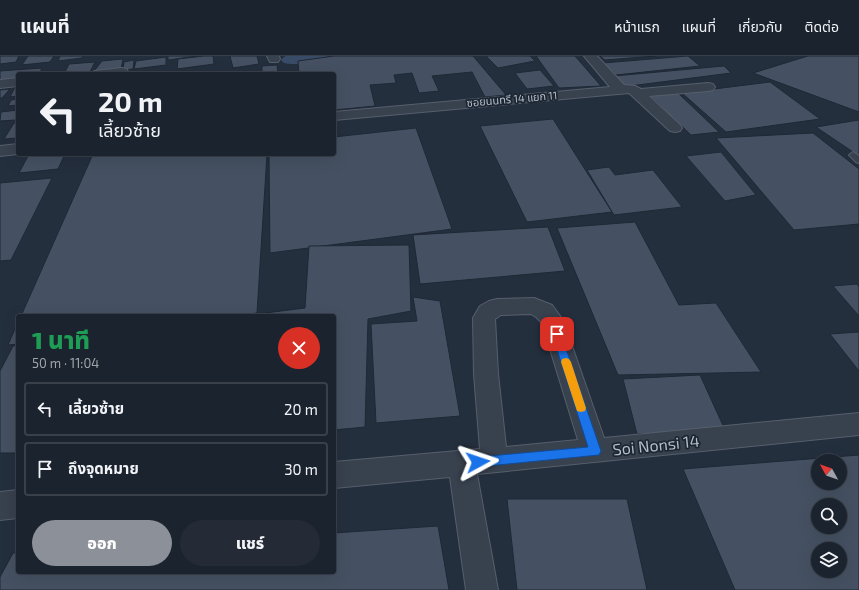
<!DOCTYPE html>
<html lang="th">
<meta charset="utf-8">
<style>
:root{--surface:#1b232e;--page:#242b36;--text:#f1f3f6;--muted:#a0a4aa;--line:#39404a;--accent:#8c9099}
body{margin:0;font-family:"Exo 2","Noto Sans Thai",sans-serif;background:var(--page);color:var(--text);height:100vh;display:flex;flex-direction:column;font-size:15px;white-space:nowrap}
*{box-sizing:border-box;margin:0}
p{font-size:13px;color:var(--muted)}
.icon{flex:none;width:22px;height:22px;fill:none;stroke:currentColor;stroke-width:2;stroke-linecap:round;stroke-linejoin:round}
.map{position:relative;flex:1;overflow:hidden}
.drawer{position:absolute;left:16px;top:258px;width:320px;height:260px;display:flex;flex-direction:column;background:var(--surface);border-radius:4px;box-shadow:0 4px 16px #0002,0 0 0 1px var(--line)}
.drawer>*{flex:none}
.banner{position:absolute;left:16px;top:16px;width:320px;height:84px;border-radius:4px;box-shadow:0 4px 16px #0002,0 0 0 1px var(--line);background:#1b232e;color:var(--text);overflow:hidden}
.needle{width:26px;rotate:310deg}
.controls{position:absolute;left:811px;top:398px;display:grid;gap:8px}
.controls a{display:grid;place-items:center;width:36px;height:36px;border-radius:50%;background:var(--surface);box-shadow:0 4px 16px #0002,0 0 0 1px var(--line);font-size:20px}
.pin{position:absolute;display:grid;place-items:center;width:34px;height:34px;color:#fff;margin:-17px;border-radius:8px;box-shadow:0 2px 6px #0006}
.me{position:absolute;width:44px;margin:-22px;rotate:85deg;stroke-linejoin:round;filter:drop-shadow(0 0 3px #0008)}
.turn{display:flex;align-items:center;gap:14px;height:84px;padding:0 16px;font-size:18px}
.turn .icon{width:52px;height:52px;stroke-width:2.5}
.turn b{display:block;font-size:28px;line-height:34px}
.round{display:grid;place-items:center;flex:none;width:42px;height:42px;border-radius:21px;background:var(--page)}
.headline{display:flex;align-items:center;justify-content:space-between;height:68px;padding:0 16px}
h1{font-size:24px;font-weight:800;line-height:30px;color:#1e9e55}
.button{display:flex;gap:8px;margin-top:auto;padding:8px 16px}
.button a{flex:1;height:46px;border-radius:24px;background:var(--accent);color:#fff;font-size:16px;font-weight:800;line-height:46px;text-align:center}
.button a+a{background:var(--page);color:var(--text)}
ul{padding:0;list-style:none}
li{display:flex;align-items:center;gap:12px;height:54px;margin:0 8px 6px;padding:0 8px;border:2px solid var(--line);border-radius:4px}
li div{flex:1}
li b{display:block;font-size:15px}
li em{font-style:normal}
header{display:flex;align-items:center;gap:24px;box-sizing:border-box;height:56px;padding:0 20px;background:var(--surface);border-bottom:1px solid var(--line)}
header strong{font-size:19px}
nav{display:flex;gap:22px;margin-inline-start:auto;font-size:14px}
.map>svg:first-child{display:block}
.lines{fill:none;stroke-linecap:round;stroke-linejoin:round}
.canal{fill:#394c67;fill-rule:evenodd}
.building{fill:#455162;stroke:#1f2835;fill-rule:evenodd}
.lane-casing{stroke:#565f6c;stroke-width:2}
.street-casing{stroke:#565f6c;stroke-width:2}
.lane{fill:#38414e;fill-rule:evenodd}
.street{fill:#38414e;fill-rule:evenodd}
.route{fill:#1a73e8;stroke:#114b97}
.slow{fill:#f59e0b}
.labels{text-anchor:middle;stroke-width:3.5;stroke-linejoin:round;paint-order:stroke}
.far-street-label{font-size:11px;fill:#b4bcc9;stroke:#1d2633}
.near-street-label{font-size:16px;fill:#b4bcc9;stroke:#1d2633}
</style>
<header>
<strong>แผนที่</strong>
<nav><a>หน้าแรก</a><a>แผนที่</a><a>เกี่ยวกับ</a><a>ติดต่อ</a></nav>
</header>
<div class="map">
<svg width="859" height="534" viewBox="0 0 859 534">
<rect width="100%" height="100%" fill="#242f3e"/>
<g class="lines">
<path class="canal" d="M 286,0 L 328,0 L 325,3 C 313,6 296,10 284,7 L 281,4 L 284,1 Z"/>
</g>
<g class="building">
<path d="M 0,0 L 19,0 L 16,6 L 0,8 Z"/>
<path d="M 28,0 L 54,0 L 50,6 L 22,9 Z"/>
<path d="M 60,0 L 83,0 L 82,2 L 58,5 Z"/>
<path d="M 168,0 L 197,0 L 168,4 Z"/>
<path d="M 204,0 L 213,0 L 214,8 L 177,13 L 178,3 Z"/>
<path d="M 230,0 L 257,0 L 259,8 L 233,12 Z"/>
<path d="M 334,0 L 473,0 L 506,39 L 485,41 L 472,16 L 432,20 L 439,35 L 419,37 L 412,17 L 394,19 L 396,27 L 370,29 L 375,50 L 334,54 L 334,18 L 299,18 L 298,5 Z"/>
<path d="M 486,0 L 530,0 L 535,5 L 498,12 Z"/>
<path d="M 536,0 L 575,0 L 601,30 L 559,32 Z"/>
<path d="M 600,0 L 656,0 L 605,4 Z"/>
<path d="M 688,0 L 700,10 L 616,19 L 603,7 Z"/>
<path d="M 808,0 L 859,0 L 859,56 L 753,17 Z"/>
<path d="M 166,1 L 166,9 L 134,13 L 136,5 Z"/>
<path d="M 123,3 L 121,13 L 94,15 L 102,5 Z"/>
<path d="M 134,4 L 133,13 L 123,14 L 124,6 Z"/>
<path d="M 95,6 L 90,16 L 64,18 L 69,8 Z"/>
<path d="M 277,9 L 278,18 L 262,18 L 262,10 Z"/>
<path d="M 724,10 L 731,17 L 622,31 L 614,20 Z"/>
<path d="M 42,12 L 39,18 L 18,18 L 18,23 L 0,25 L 0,15 Z"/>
<path d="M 540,14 L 554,30 L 527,33 L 515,17 Z"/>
<path d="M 770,26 L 820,63 L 726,76 L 682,37 Z"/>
<path d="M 16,29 L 18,29 L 18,40 L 10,41 Z"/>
<path d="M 10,33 L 2,42 L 0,42 L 0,34 Z"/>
<path d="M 678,37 L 719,76 L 691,79 L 650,40 Z"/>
<path d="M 18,43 L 18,49 L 8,50 L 11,44 Z"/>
<path d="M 18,54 L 16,64 L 0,65 L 1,56 Z"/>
<path d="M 553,63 L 612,156 L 527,166 L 480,70 Z"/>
<path d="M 859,64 L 859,100 L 816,71 Z"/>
<path d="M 14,67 L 18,67 L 18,82 L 4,83 Z"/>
<path d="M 416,72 L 452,173 L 270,197 L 269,98 L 334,98 L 334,81 Z"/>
<path d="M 813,77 L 859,113 L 859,168 L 794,174 L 716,82 Z"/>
<path d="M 721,96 L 756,139 L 725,145 L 686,100 Z"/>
<path d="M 43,98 L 65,98 L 58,113 L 19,117 L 28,100 Z"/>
<path d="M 93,98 L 267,98 L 257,257 L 232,260 L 21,260 Z"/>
<path d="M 609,111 L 615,119 L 653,114 L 682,151 L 614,159 L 587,114 Z"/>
<path d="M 52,122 L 11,204 L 0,205 L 0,127 Z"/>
<path d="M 635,166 L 679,249 L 716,247 L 761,316 L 618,319 L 557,172 Z"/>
<path d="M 548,171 L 565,215 L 420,228 L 413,179 Z"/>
<path d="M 409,189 L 411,255 L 368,263 L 365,371 L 334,374 L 334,260 L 241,260 L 305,252 L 309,190 Z"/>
<path d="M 857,228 L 859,231 L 859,260 L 833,230 Z"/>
<path d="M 413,241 L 440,245 L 460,360 L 376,367 L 371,268 L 417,265 Z"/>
<path d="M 18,266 L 18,288 L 8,289 Z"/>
<path d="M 859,276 L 859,315 L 830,278 Z"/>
<path d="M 18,289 L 18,397 L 0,397 L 0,315 L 13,290 Z"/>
<path d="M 700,319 L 725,374 L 637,378 L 623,323 Z"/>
<path d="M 859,399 L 859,534 L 735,534 L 683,413 ZM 818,405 L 840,405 L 840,427 L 818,427 ZM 818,449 L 840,449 L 840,471 L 818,471 ZM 818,493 L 840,493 L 840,515 L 818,515 Z"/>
<path d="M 507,443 L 627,443 L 647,534 L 517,534 Z"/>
<path d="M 438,470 L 449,534 L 0,534 L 0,521 L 13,497 L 18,497 L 18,516 L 334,516 L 334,477 Z"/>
</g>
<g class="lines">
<defs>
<path id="lane" d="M 853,96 L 859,100 L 859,107 L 856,106 L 849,99 Z"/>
<g id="street">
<path d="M 267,0 L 279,0 L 280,3 L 278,6 L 270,6 Z"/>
<path d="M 584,0 L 597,0 L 624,29 L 635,30 L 641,33 L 708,27 L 713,28 L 715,31 L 713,34 L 708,35 L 649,40 L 680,69 L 682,72 L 680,75 L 675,76 L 670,75 L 629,37 L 334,64 L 334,56 L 610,31 Z"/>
<path d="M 122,12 L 127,13 L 128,16 L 127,18 L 92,18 L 94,15 Z"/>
<path d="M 18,22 L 18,30 L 0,32 L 0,24 Z"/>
<path d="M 18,88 L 18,98 L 0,100 L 0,90 Z"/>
<path d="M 534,242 L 552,249 L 563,264 L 604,382 L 859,357 L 859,379 L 477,418 L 498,534 L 466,534 L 450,421 L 334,432 L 334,406 L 480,393 L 474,318 L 473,262 L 480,250 L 489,245 L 497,243 ZM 531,258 L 536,261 L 542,267 L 578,384 L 506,391 L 498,318 L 495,263 L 501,259 Z"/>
<path d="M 18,434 L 18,462 L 0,464 L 0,436 Z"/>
</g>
</defs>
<use href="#lane" class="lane-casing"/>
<use href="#street" class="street-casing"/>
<use href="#lane" class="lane"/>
<use href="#street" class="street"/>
</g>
<path class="route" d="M 557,275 L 561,278 L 601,395 L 599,399 L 478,411 L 474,410 L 472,406 L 474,402 L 478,401 L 588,391 L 552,278 Z"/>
<path class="slow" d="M 566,302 L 569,303 L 571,306 L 586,352 L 585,355 L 581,356 L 577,355 L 576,352 L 561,306 L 562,303 Z"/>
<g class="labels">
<g class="far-street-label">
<text transform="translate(512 43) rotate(-5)" y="4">ซอยนนทรี 14 แยก 11</text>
</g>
<g class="near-street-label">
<text transform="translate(656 389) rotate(-6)" y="6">Soi Nonsi 14</text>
</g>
</g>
</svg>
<div class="controls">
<a><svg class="needle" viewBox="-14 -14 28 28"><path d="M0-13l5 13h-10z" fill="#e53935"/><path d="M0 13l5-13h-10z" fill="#a0a4aa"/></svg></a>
<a><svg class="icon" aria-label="search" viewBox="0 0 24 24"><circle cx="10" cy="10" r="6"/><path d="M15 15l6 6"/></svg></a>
<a><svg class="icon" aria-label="layers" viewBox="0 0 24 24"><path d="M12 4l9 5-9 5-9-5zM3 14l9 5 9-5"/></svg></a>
</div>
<div class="pin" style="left:557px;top:278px;background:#d93025"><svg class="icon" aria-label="arrive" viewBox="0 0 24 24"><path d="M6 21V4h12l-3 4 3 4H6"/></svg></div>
<svg class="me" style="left:478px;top:406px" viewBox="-20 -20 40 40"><path d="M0-17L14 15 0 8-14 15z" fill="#1a73e8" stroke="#fff" stroke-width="4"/></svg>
<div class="banner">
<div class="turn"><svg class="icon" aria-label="left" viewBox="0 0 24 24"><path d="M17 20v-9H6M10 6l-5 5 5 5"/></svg><div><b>20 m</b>เลี้ยวซ้าย</div></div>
</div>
<section class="drawer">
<div class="headline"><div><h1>1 นาที</h1><p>50 m · 11:04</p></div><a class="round" style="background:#d93025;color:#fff"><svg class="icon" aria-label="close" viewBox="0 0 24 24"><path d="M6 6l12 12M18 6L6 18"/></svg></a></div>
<ul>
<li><svg class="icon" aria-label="left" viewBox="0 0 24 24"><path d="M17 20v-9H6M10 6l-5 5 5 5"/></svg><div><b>เลี้ยวซ้าย</b></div><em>20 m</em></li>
<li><svg class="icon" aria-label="arrive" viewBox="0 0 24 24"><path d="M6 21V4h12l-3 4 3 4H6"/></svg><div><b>ถึงจุดหมาย</b></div><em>30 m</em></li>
</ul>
<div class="button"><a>ออก</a><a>แชร์</a></div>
</section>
</div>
